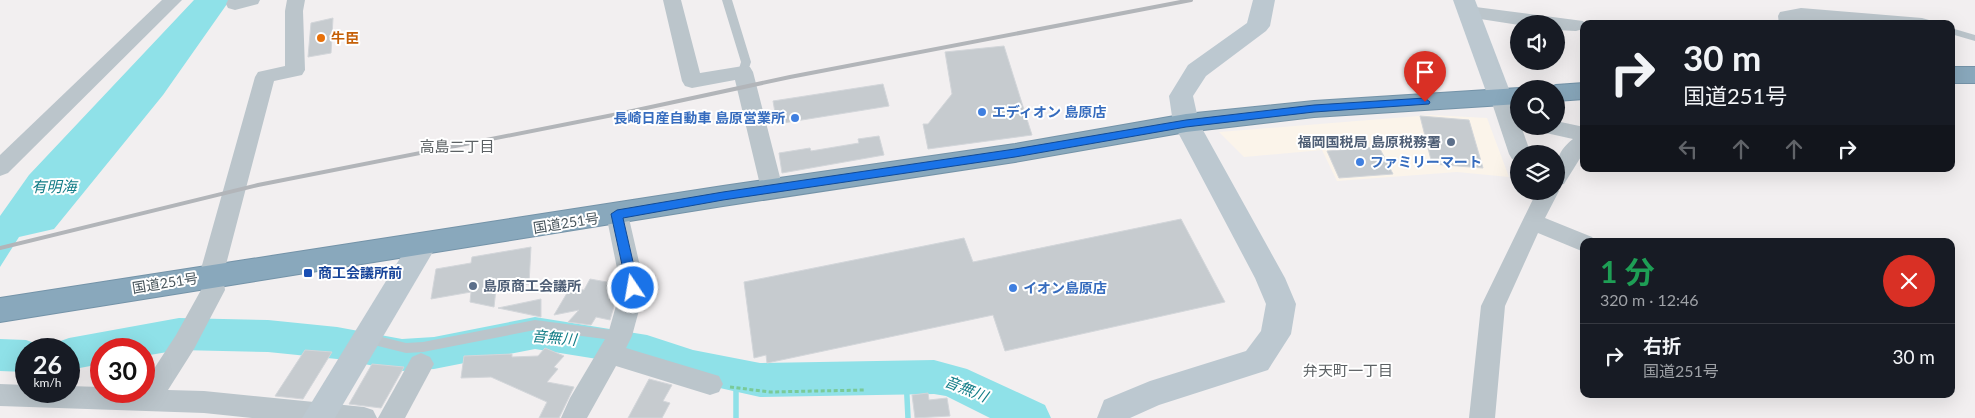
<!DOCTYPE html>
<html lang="ja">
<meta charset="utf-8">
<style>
:root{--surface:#171b24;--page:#20242c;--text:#f1f3f6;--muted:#9ea1a6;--line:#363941}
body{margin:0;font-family:Lato,"Noto Sans JP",sans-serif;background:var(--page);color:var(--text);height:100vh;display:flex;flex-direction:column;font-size:19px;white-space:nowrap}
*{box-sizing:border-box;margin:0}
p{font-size:16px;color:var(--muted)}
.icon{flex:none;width:28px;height:28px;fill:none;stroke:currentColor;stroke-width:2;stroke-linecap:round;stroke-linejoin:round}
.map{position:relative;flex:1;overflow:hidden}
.side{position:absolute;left:1580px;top:238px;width:375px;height:160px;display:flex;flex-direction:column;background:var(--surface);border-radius:10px;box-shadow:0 5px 20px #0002}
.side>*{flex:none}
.guide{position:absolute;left:1580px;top:20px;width:375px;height:152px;border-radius:10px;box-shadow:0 5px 20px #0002;background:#171b24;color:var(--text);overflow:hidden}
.fabs{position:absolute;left:1510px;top:15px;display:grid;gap:10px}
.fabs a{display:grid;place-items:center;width:55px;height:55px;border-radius:50%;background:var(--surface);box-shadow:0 5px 20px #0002;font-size:25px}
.speed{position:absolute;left:15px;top:338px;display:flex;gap:10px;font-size:25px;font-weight:700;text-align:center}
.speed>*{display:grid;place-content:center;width:65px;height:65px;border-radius:50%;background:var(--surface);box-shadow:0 5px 20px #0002;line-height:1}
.speed small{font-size:12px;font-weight:400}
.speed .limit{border:8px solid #d22;background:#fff;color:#111}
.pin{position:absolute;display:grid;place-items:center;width:42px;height:42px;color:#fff;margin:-51px -21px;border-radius:50% 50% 50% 0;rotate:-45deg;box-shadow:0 0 5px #0007}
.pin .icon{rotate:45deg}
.me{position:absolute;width:55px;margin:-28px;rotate:348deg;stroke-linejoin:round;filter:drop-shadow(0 0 4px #0008)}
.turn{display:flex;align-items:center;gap:18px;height:105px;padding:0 20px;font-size:22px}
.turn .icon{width:65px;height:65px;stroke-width:2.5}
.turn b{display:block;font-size:35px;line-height:42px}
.lanes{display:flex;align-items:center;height:48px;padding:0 20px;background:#0003;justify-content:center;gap:25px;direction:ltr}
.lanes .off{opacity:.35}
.round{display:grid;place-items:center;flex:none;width:52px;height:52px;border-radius:26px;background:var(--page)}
.headline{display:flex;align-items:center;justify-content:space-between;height:85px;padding:0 20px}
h1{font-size:30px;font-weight:700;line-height:38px;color:#1e9e55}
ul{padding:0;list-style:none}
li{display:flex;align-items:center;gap:15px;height:65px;padding:0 20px;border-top:1px solid var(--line)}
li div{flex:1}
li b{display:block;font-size:19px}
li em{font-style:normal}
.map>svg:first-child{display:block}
.commercial{fill:#fbf4ea}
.water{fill:#8fe1e8}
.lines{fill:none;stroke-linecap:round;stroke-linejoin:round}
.stream{stroke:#8fe1e8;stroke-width:5.5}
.river{fill:#8fe1e8;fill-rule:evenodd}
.building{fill:#c6cbcf;stroke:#d3d6da}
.highway-casing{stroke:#7493a8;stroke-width:2}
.path{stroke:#79ca98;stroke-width:3;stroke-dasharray:4 2.5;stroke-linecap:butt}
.lane{fill:#bbc5cb;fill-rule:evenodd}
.street{fill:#bbc5cb;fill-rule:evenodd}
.secondary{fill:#bcc8d0;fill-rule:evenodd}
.highway{fill:#89a8bc;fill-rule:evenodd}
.rail{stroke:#b2b5b9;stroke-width:4}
.route{fill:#1a73e8;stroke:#114b97}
.food-dot{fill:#e8710a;stroke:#fff;stroke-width:2}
.shop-dot{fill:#3f7fe0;stroke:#fff;stroke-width:2}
.service-dot{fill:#5c6f8a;stroke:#fff;stroke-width:2}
.transit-dot{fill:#1a4fb4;stroke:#fff;stroke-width:2}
.labels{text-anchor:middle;stroke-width:4;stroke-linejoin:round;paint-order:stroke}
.food-label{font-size:14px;font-weight:bold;fill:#c56008;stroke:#fff;text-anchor:start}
.shop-label{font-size:14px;font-weight:bold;fill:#366cbe;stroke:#fff;text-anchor:start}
.service-label{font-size:14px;font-weight:bold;fill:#4e5e75;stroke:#fff;text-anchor:end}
.street-label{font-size:14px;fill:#48555c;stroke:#fff}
.transit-label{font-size:14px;font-weight:bold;fill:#164399;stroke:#fff;text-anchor:start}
.neighbourhood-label{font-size:15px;fill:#5c6164;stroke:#fff}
.water-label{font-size:15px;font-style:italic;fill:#137d87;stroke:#fff}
</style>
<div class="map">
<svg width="1975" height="418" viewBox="0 0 1975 418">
<rect width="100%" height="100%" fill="#f2eff0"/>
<path class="commercial" d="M 1431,115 L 1487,118 L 1509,177 L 1457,172 L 1337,181 L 1322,150 L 1244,157 L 1219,132 Z"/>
<path class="water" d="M 194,0 L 240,0 L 227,4 L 163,95 L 54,229 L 19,237 L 0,267 L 0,216 L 29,175 Z"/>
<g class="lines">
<g class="stream">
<path d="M 736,375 L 736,418"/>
<path d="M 906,377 L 908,418"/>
</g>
<g class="river">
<path d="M 535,317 L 647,335 L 693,350 L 760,363 L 934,360 L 967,369 L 1045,405 L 1051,418 L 990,418 L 946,396 L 934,394 L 760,397 L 693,382 L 647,367 L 535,349 L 434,369 L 402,371 L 337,359 L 268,352 L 179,350 L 144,356 L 144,349 L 101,349 L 101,364 L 69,370 L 69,349 L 52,349 L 55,343 L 69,338 L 179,318 L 268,320 L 337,327 L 402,339 L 434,337 Z"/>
<path d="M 0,339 L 26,340 L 40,345 L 42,349 L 26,349 L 26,372 L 0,371 Z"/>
</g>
</g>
<g class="building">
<path d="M 333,18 L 331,53 L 308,57 L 311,23 Z"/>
<path d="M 1004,46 L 1032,135 L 928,149 L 923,124 L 928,124 L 952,94 L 945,52 Z"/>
<path d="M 883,84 L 889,106 L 777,124 L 773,101 Z"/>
<path d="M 1420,116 L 1469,120 L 1483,168 L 1432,164 Z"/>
<path d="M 879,136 L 884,155 L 782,173 L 779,153 L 810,148 L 811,151 L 859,143 L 858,139 Z"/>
<path d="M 1379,147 L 1393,174 L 1339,178 L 1327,151 Z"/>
<path d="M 1181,219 L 1225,302 L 1005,351 L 993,315 L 767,363 L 766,355 L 754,358 L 744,282 L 964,238 L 973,262 Z"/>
<path d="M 531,247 L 529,284 L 496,289 L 494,307 L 470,302 L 471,292 L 431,299 L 436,269 L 471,263 L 472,257 Z"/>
<path d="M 590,279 L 618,284 L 612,295 L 617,296 L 610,320 L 596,317 L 591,325 L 568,322 L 579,310 L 554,315 L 570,288 L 584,290 Z"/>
<path d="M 541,299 L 541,317 L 498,308 Z"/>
<path d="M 545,348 L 564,356 L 554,367 L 558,369 L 547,382 L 574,387 L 559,418 L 539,418 L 547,402 L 491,377 L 461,378 L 464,356 L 512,354 L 512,357 L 538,356 Z"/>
<path d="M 305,350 L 332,352 L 303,399 L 275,396 Z"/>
<path d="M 372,364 L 404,367 L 381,408 L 349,404 Z"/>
<path d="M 649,379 L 672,385 L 663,401 L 670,403 L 662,418 L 628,418 Z"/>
<path d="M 928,393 L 929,400 L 947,398 L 950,416 L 915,418 L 912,395 Z"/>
</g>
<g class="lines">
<defs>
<g id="highway">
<rect x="1951" y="67" width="24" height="16"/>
<path d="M 1584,83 L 1584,99 L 1556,101 L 1556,89 L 1546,89 L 1556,85 Z"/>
<path d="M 1519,88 L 1522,89 L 1519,89 L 1519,104 L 1314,117 L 1186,132 L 1015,162 L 723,206 L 0,322 L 0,298 L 723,186 L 1015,144 L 1186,114 L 1314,101 Z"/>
</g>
</defs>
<use href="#highway" class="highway-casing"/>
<path class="path" d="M 730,387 L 770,392 L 865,390"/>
<g class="lane">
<path d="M 722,0 L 732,0 L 751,62 L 747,74 L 743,75 L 738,72 L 741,62 Z"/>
<path d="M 1951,28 L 1975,35 L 1975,41 L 1951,34 Z"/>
<path d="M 535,320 L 620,331 L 624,332 L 626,336 L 624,340 L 620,341 L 535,330 L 423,352 L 406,353 L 362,342 L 360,338 L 362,334 L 366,333 L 406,343 L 423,342 Z"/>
</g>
<g class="street">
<path d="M 162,0 L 182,0 L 8,173 L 0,176 L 0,155 Z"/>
<path d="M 228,0 L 260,0 L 258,4 L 235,10 L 228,8 L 226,4 Z"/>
<path d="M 287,0 L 305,0 L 303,11 L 305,70 L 302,75 L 274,81 L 223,276 L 225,290 L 194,349 L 168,390 L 204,391 L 364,407 L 373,410 L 377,418 L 252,418 L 204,413 L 0,406 L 0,384 L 26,385 L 26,391 L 69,391 L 69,386 L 101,387 L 101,391 L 144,391 L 144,384 L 176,335 L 201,290 L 199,276 L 255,77 L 258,72 L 285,66 L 285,11 Z"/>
<path d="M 663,0 L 681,0 L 700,73 L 743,66 L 750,67 L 753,72 L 783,189 L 780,195 L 772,197 L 764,195 L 761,189 L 735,80 L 692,88 L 685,86 L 682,81 Z"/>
<path d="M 1468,6 L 1583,21 L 1585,24 L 1583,29 L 1576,31 L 1556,30 L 1556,24 L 1519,25 L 1461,16 L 1459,12 L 1461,8 Z"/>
<path d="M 1801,8 L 1922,18 L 1929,20 L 1931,24 L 1849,24 L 1801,20 L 1797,20 L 1797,24 L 1779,24 L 1778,16 L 1780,12 Z"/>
<path d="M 1500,90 L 1507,92 C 1513,101 1519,115 1519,126 L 1521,126 L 1531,154 L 1519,154 L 1519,161 L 1512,159 L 1509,154 L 1490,97 L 1493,92 Z"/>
<path d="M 1556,121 L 1584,127 L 1584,152 L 1564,184 L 1556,186 C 1556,165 1555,153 1573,139 L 1537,131 L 1534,126 L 1556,126 Z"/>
<path d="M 1556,186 L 1559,191 L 1545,218 L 1592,237 L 1595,241 L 1584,241 L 1584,252 L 1538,233 L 1505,306 L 1495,418 L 1469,418 L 1481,306 L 1537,191 L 1556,191 Z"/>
<path d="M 617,206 L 625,208 L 628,214 L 645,288 L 632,336 L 626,348 L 719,376 L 723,384 L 719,392 L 710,395 L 616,366 L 587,418 L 561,418 L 570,398 L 608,334 L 621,288 L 606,214 L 609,208 Z"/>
<path d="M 421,353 L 430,357 L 434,364 L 405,418 L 378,418 L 412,357 Z"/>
</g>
<g class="secondary">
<path d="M 1253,0 L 1275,0 L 1270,26 L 1266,31 L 1206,76 L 1193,96 L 1199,123 L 1285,278 L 1296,304 L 1291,334 L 1268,370 L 1159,405 L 1130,418 L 1097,418 L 1104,400 L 1150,381 L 1246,351 L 1261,331 L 1266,304 L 1255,278 L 1173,123 L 1169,96 L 1188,65 L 1247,23 Z"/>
<path d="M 1453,0 L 1475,0 L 1512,97 L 1509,103 L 1500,105 L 1491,103 L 1488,97 Z"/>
<path d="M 423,234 L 433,237 L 437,245 L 335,418 L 302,418 L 413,237 Z"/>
</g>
<use href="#highway" class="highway"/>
<path class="rail" d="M 0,248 L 258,185 L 623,113 L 790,77 L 1191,0"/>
</g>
<path class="route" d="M 1425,98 L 1430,102 L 1429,104 L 1314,112 L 1186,127 L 1015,157 L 723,200 L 623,218 L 639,288 L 637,291 L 629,291 L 627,288 L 611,214 L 617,210 L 723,192 L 1015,149 L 1186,120 L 1314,105 Z"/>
<circle class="food-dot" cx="321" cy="38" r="5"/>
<g class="shop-dot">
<circle cx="982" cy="112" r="5"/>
<circle cx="795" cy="118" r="5"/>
<circle cx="1360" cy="162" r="5"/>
<circle cx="1013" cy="288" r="5"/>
</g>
<g class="service-dot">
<circle cx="1451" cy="142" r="5"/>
<circle cx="473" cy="286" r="5"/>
</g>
<rect class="transit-dot" x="303" y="268" width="10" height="10" rx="2.5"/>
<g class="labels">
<g class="food-label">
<text x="331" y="43">牛臣</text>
</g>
<g class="shop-label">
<text x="992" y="117">エディオン 島原店</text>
<text x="785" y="123" text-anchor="end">長崎日産自動車 島原営業所</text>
<text x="1370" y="167">ファミリーマート</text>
<text x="1023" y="293">イオン島原店</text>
</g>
<g class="service-label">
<text x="1441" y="147">福岡国税局 島原税務署</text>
<text x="483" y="291" text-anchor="start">島原商工会議所</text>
</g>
<g class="street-label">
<text transform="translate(566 223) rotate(-9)" y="5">国道251号</text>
<text transform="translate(165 283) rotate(-9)" y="5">国道251号</text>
</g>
<g class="transit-label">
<text x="318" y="278">商工会議所前</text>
</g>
<g class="neighbourhood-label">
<text x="457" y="152">高島二丁目</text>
<text x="1348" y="376">弁天町一丁目</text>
</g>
<g class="water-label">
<text x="54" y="192">有明海</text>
<text transform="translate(554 338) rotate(5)" y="5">音無川</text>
<text transform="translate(966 389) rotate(22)" y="5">音無川</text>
</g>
</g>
</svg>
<div class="fabs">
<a><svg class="icon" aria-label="sound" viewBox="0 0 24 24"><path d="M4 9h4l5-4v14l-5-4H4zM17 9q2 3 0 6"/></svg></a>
<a><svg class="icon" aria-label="search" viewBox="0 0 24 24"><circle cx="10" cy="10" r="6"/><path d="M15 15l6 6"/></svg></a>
<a><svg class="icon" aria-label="layers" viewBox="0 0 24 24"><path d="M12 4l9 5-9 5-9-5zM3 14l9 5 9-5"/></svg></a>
</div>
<div class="speed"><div>26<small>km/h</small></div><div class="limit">30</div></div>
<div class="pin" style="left:1425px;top:102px;background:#d93025"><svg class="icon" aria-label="arrive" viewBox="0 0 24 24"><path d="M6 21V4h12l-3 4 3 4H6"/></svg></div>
<svg class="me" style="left:633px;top:288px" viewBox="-20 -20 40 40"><circle r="17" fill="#1a73e8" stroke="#fff" stroke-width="3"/><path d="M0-11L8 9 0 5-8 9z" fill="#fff"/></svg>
<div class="guide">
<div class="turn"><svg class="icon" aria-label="right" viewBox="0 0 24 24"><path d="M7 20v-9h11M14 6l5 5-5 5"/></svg><div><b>30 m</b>国道251号</div></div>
<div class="lanes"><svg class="icon off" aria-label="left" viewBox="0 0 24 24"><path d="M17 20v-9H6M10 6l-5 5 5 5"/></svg><svg class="icon off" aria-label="ahead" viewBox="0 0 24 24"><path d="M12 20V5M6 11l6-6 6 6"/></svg><svg class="icon off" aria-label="ahead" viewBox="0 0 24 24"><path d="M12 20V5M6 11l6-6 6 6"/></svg><svg class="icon" aria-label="right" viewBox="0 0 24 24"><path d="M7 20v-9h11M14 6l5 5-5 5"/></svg></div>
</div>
<section class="side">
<div class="headline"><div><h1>1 分</h1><p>320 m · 12:46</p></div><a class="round" style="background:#d93025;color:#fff"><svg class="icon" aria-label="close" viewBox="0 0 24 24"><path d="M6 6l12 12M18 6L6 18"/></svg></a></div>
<ul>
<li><svg class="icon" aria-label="right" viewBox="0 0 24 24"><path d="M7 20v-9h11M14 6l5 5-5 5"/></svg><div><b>右折</b><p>国道251号</p></div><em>30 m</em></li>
</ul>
</section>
</div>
